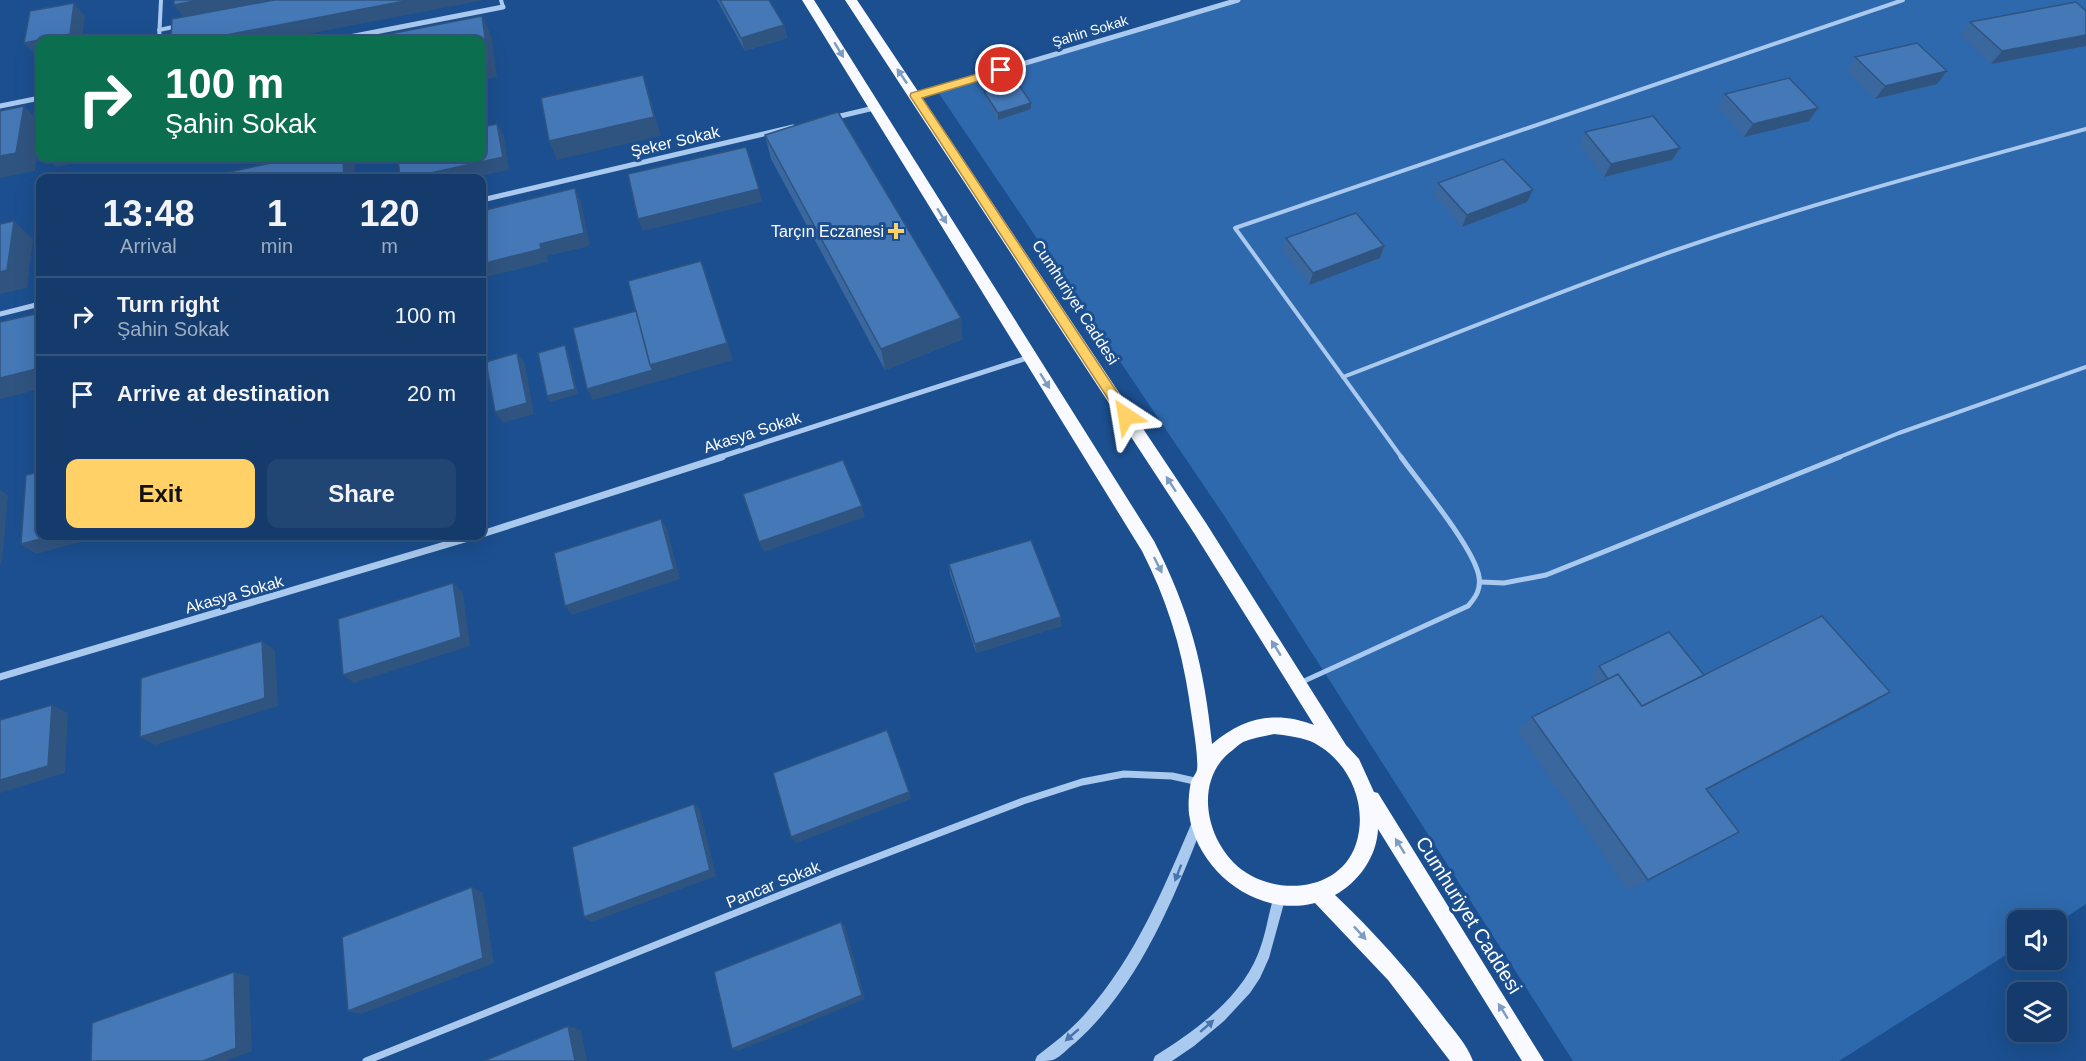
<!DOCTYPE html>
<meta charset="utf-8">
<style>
:root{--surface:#143b6b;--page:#214673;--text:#f1f3f6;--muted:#9dadc1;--line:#33557e;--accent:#ffd166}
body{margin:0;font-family:Arial,sans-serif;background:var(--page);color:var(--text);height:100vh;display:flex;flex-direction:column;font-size:22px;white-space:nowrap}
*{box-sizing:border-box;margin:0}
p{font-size:20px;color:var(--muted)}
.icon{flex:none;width:33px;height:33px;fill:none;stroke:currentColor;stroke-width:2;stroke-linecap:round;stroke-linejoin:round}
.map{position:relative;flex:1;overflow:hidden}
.side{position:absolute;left:36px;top:174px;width:450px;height:366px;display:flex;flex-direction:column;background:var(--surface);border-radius:12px;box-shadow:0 6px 24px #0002,0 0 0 2px var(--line)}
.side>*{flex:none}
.guide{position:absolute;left:36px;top:36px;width:450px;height:126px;border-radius:12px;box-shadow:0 6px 24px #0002,0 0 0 2px var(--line);background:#0b6e4f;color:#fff;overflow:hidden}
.tools{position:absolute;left:2007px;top:910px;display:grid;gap:12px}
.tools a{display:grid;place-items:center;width:60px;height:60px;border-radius:12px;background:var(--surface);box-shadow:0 6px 24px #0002,0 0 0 2px var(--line);font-size:30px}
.pin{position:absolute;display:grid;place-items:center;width:51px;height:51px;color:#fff;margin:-26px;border:3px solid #fff;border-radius:50%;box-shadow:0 2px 6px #0007}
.me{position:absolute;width:66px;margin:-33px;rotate:327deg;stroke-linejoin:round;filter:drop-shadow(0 0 4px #0008)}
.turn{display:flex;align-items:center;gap:21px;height:126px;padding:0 30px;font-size:27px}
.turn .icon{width:78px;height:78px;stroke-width:2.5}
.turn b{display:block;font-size:42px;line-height:51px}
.eta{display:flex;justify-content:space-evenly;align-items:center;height:102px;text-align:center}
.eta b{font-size:36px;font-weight:700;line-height:42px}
.button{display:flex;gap:12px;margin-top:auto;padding:12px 30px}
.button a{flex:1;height:69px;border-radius:12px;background:var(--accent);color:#111;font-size:24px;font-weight:700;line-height:69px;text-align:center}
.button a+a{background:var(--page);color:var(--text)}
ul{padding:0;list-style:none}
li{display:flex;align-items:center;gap:18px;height:78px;padding:0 30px;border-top:2px solid var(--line)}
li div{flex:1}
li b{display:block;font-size:22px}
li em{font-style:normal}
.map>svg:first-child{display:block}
.green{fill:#2e69ad}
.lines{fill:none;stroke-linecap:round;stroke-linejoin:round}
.service-far1{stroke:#a9c9ee;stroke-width:4}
.service{stroke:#a9c9ee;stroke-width:5}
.minor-far1{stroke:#a9c9ee;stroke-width:5}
.minor{stroke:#a9c9ee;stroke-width:7}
.tertiary{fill:#a9c9ee;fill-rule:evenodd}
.trunk{fill:#f8faff;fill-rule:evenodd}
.wall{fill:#3a679d}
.shaded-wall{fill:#305480}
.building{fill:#4478b7;stroke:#305480;stroke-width:1.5}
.oneway{fill:#7e9cc1}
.oneway2{fill:#4674ac}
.route{fill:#ffd166;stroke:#a68842;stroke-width:1.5}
.poi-dot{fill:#ffd166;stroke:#1b4f8f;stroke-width:2}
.labels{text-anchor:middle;stroke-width:6;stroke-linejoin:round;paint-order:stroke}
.far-street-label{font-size:14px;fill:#fff;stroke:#1b4f8f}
.street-label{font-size:16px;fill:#fff;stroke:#1b4f8f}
.poi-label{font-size:16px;fill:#fff;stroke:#1b4f8f;text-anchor:end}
.near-street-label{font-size:20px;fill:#fff;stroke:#1b4f8f}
</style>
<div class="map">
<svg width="2086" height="1061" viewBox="0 0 2086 1061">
<rect width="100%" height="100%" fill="#1b4f8f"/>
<path class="green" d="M 1238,0 L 2086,0 L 2086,904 L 2057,923 L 2056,921 L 2018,921 L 2017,948 L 1839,1061 L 1573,1061 L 1225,517 L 936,89 Z"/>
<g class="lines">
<g class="service-far1">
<path d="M 501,0 L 503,7"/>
<path d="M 159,30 L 178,26"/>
<path d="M 159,40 L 161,0"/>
<path d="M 1343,377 C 1453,335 1562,290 1673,251 C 1809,204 1948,167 2086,129"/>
<path d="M 1402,458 L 1235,228 L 1903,0"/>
<path d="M 1837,458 L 1899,433 L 2086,367"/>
</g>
<g class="service">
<path d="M 1481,582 L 1504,583 L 1546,575 L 1840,457"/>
<path d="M 1302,682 L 1468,606 C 1476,597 1481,589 1479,577 C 1475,549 1419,482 1401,457"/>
</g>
<g class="minor-far1">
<path d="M 334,40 L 503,7"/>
<path d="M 915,96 L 1238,0"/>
<path d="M 0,106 L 40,98"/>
<path d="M 832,118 L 874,108"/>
<path d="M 482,200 L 793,127"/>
<path d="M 0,314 L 40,304"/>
<path d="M 717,458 L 1030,357"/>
</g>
<g class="minor">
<path d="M 482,534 L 722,457"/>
<path d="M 0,677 L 475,536"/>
<path d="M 366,1061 L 835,873 L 1023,801 L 1082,782 L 1124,774 L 1172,776 L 1199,782"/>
</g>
<g class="tertiary">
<path d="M 1199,813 L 1203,815 L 1205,819 C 1174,898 1140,985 1075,1043 C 1068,1048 1061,1057 1053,1060 C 1049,1061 1041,1061 1035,1061 L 1037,1056 C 1054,1043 1071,1030 1085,1014 C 1137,956 1165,885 1195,815 Z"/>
<path d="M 1280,890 L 1284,892 L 1286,896 L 1269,958 L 1260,978 L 1250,993 L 1224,1021 L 1194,1046 L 1172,1061 L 1153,1061 L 1155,1056 C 1195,1031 1240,999 1258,954 C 1266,935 1268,915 1274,896 L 1276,892 Z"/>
</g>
<path class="trunk" d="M 802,0 L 814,0 L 1154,541 C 1190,612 1204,665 1212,744 C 1243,718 1275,710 1314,725 L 1194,533 L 845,0 L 857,0 L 1206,523 L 1346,745 L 1359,759 L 1374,792 L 1378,793 L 1544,1061 L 1522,1061 L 1378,829 C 1377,856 1359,882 1335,895 C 1374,932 1410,972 1442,1015 C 1453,1030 1467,1044 1473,1061 L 1450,1061 L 1388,980 L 1315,903 C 1257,918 1197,871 1189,814 C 1188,805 1189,790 1191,782 C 1192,778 1196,774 1197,770 C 1199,756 1191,714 1189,698 C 1181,645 1166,598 1142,551 ZM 1274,734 C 1286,735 1298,737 1310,741 C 1348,758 1369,804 1356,844 C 1339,895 1268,897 1234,863 C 1205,834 1196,781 1229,753 C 1233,750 1238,745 1243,742 C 1253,738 1264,736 1274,734 Z"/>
</g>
<g class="wall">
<path d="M 717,0 L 769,0 L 784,25 L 787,38 L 745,51 Z"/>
<path d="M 2076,2 L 1991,64 L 1960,35 L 1970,22 Z"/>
<path d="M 1855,57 L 1947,71 L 1937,84 L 1875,99 L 1846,70 Z"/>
<path d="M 984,92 L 1031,109 L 998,120 L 985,99 Z"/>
<path d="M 1725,94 L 1818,108 L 1809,121 L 1744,137 L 1717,107 Z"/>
<path d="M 1585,132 L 1680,148 L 1672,160 L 1604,177 L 1579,145 Z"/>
<path d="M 765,135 L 963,339 L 885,370 L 771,159 Z"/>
<path d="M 1438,183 L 1533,190 L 1527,202 L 1462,227 L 1433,195 Z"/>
<path d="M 1286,238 L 1384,246 L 1380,258 L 1309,285 L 1282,251 Z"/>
<path d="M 949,564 L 1061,617 L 1061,626 L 976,653 L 950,574 Z"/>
<path d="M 1599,666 L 1704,675 L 1890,692 L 1865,707 L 1707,790 L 1648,880 L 1628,890 L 1517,731 L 1532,717 L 1597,684 L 1590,675 Z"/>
</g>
<g class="shaded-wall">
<path d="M 200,0 L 279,0 L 184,18 L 174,5 Z"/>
<path d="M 410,0 L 484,0 L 277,40 L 200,40 Z"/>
<path d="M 74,3 L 85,16 L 82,40 L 40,40 L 40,55 L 36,56 L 24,43 Z"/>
<path d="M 482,16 L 491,35 L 497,77 L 482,80 Z"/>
<path d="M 784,25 L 787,38 L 745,51 L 741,38 Z"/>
<path d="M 2086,35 L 2086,46 L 1991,64 L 2002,51 Z"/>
<path d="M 1947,71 L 1937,84 L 1875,99 L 1885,86 Z"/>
<path d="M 643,75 L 649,94 L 661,136 L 557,160 L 549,141 Z"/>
<path d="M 1031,103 L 1031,109 L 998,120 L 998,113 Z"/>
<path d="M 24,106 L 40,123 L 40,151 L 38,149 L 35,171 L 0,178 L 0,156 Z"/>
<path d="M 1818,108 L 1809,121 L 1744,137 L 1753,124 Z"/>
<path d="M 497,124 L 504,136 L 509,170 L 471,178 L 408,178 Z"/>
<path d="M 1680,148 L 1672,160 L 1604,177 L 1611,164 Z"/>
<path d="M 47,158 L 102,158 L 56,167 Z"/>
<path d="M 343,158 L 349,158 L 355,165 L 355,178 L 344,178 Z"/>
<path d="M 575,188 L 581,201 L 590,246 L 547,256 L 548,262 L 482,278 L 482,264 L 540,244 Z"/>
<path d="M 759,189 L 762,202 L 643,231 L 638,219 Z"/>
<path d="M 1533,190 L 1527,202 L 1462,227 L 1467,215 Z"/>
<path d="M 14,221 L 33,239 L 27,288 L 0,294 L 0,272 Z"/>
<path d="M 1384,246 L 1380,258 L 1309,285 L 1313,273 Z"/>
<path d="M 701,261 L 707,278 L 733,360 L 593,400 L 587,389 L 650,365 Z"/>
<path d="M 961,318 L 963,339 L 885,370 L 881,349 Z"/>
<path d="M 565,345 L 568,351 L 578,394 L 550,402 L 547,396 Z"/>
<path d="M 517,353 L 525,364 L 534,414 L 503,423 L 495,412 Z"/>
<path d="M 40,368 L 40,389 L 0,399 L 0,378 Z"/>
<path d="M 0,490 L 8,495 L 2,563 L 0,564 Z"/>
<path d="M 862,506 L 865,517 L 764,552 L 759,542 Z"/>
<path d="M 661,519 L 667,529 L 680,579 L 572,615 L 565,606 Z"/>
<path d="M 52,536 L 102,536 L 36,554 L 21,544 Z"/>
<path d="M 453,583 L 463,593 L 470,646 L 354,683 L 343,675 Z"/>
<path d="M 1061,617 L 1061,626 L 976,653 L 975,644 Z"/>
<path d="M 262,641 L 275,650 L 278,706 L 155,745 L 140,737 Z"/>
<path d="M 1890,692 L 1865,707 L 1685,801 L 1706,789 Z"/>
<path d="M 52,705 L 68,713 L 65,773 L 0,793 L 0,780 Z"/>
<path d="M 909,792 L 911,799 L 796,843 L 791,837 Z"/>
<path d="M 694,804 L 700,810 L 716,876 L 592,922 L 584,917 Z"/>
<path d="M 472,887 L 483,893 L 494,963 L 361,1014 L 348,1011 Z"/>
<path d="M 841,922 L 845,926 L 865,999 L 738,1051 L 732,1049 Z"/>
<path d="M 234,972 L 249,976 L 252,1051 L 226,1061 L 203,1061 Z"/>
<path d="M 568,1026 L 581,1030 L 587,1061 L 575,1061 Z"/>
</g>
<g class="building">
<path d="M 174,0 L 200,0 L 174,5 Z"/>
<path d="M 274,0 L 410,0 L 200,40 L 171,40 L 172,19 Z"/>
<path d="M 720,0 L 769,0 L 784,25 L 741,38 Z"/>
<path d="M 2076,2 L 2086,11 L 2086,35 L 2002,51 L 1970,22 Z"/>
<path d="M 74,3 L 70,34 L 24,43 L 30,11 Z"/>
<path d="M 482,16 L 488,58 L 482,59 L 482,40 L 358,40 Z"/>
<path d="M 1917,43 L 1947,71 L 1885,86 L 1855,57 Z"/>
<path d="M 643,75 L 654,117 L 549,141 L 541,98 Z"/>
<path d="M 1789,78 L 1818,108 L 1753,124 L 1725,94 Z"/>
<path d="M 1017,82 L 1031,103 L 998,113 L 984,92 Z"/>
<path d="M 24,106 L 16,153 L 0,156 L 0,111 Z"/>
<path d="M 838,112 L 961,318 L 881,349 L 765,135 Z"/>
<path d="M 1653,116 L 1680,148 L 1611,164 L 1585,132 Z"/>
<path d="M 497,124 L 503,157 L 408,178 L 400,178 L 398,158 L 482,158 L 482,127 Z"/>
<path d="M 40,132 L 40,148 L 38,149 Z"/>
<path d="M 746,147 L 759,189 L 638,219 L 628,174 Z"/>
<path d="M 294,158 L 343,158 L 344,178 L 229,178 L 229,172 Z"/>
<path d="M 1503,159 L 1533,190 L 1467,215 L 1438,183 Z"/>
<path d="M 575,188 L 584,233 L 540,244 L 541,249 L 482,264 L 482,211 Z"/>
<path d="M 1356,213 L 1384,246 L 1313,273 L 1286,238 Z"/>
<path d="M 14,221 L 7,270 L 0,272 L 0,224 Z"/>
<path d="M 701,261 L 727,343 L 650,365 L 628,281 Z"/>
<path d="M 636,311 L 650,365 L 653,370 L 587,389 L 573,328 Z"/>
<path d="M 40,313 L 40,368 L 0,378 L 0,322 Z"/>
<path d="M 565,345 L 575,389 L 547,396 L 538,353 Z"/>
<path d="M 517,353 L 527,403 L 495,412 L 486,362 Z"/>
<path d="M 843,460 L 862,506 L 759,542 L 743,494 Z"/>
<path d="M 40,472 L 40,536 L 52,536 L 21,544 L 26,475 Z"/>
<path d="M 661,519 L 674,569 L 565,606 L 554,553 Z"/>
<path d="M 1031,540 L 1061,617 L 975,644 L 949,564 Z"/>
<path d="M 453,583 L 461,637 L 343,675 L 338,619 Z"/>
<path d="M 1822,616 L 1890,692 L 1706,789 L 1739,832 L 1648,880 L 1532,717 L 1618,674 L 1642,706 Z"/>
<path d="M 1669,632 L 1704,675 L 1642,706 L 1618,674 L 1608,679 L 1599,666 Z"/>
<path d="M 262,641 L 265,698 L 140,737 L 141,678 Z"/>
<path d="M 52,705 L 48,766 L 0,780 L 0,720 Z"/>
<path d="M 887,730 L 909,792 L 791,837 L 773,773 Z"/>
<path d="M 694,804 L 710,870 L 584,917 L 572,847 Z"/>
<path d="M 472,887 L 483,958 L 348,1011 L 342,937 Z"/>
<path d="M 841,922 L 862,995 L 732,1049 L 714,972 Z"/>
<path d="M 234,972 L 236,1048 L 203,1061 L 91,1061 L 92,1023 Z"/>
<path d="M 568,1026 L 575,1061 L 484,1061 Z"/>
</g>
<defs><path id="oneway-solid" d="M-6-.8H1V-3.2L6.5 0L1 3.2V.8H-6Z" transform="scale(1.5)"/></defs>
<g class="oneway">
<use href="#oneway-solid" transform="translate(839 50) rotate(59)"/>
<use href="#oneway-solid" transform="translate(902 76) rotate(-124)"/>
<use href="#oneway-solid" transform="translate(942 216) rotate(58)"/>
<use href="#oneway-solid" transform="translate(1045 381) rotate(58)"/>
<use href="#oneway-solid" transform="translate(1171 484) rotate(-123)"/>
<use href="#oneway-solid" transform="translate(1158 565) rotate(63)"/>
<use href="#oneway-solid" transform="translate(1276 648) rotate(-122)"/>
<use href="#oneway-solid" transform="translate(1400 846) rotate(-122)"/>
<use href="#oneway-solid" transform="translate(1360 933) rotate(47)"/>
<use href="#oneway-solid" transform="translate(1503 1011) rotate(-122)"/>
</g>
<g class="oneway2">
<use href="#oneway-solid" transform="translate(1178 873) rotate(111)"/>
<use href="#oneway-solid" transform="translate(1207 1026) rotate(-41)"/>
<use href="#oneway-solid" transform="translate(1072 1035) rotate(139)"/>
</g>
<path class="route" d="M 1001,67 L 1006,70 L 1005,73 L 922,98 L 1131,413 L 1133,416 L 1131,420 L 1122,420 L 910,96 L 911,93 Z"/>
<path class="poi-dot" d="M893 222h6v6h6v6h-6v6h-6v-6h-6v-6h6z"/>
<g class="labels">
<g class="far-street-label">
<text transform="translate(1090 31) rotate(-17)" y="5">Şahin Sokak</text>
</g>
<g class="street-label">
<text transform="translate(675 141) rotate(-13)" y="6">Şeker Sokak</text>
<text transform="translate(1076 302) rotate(57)" y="6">Cumhuriyet Caddesi</text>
<text transform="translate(752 432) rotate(-18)" y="6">Akasya Sokak</text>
<text transform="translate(234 594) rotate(-16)" y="6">Akasya Sokak</text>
<text transform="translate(773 884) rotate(-22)" y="6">Pancar Sokak</text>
</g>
<g class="poi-label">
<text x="884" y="237">Tarçın Eczanesi</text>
</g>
<g class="near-street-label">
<text transform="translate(1469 915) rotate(58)" y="7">Cumhuriyet Caddesi</text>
</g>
</g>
</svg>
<div class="tools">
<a><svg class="icon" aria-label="sound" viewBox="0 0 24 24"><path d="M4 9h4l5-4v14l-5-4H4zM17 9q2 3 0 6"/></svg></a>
<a><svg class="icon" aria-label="layers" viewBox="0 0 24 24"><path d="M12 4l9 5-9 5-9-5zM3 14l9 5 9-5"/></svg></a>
</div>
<div class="pin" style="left:1001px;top:70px;background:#d93025"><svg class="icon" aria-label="arrive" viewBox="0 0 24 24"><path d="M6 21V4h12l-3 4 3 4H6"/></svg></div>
<svg class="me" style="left:1126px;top:416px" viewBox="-20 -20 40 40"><path d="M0-17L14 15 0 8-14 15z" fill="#ffd166" stroke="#fff" stroke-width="4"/></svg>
<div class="guide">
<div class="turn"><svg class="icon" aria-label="right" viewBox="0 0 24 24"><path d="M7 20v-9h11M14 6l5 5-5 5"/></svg><div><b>100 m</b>Şahin Sokak</div></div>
</div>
<section class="side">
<div class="eta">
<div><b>13:48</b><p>Arrival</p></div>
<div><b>1</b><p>min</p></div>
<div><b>120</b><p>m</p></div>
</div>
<ul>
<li><svg class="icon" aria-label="right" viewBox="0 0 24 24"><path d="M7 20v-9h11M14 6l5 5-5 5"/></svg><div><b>Turn right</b><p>Şahin Sokak</p></div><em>100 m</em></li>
<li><svg class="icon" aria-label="arrive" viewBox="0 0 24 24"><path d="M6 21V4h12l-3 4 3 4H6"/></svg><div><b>Arrive at destination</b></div><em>20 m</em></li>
</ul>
<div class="button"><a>Exit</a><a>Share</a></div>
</section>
</div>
